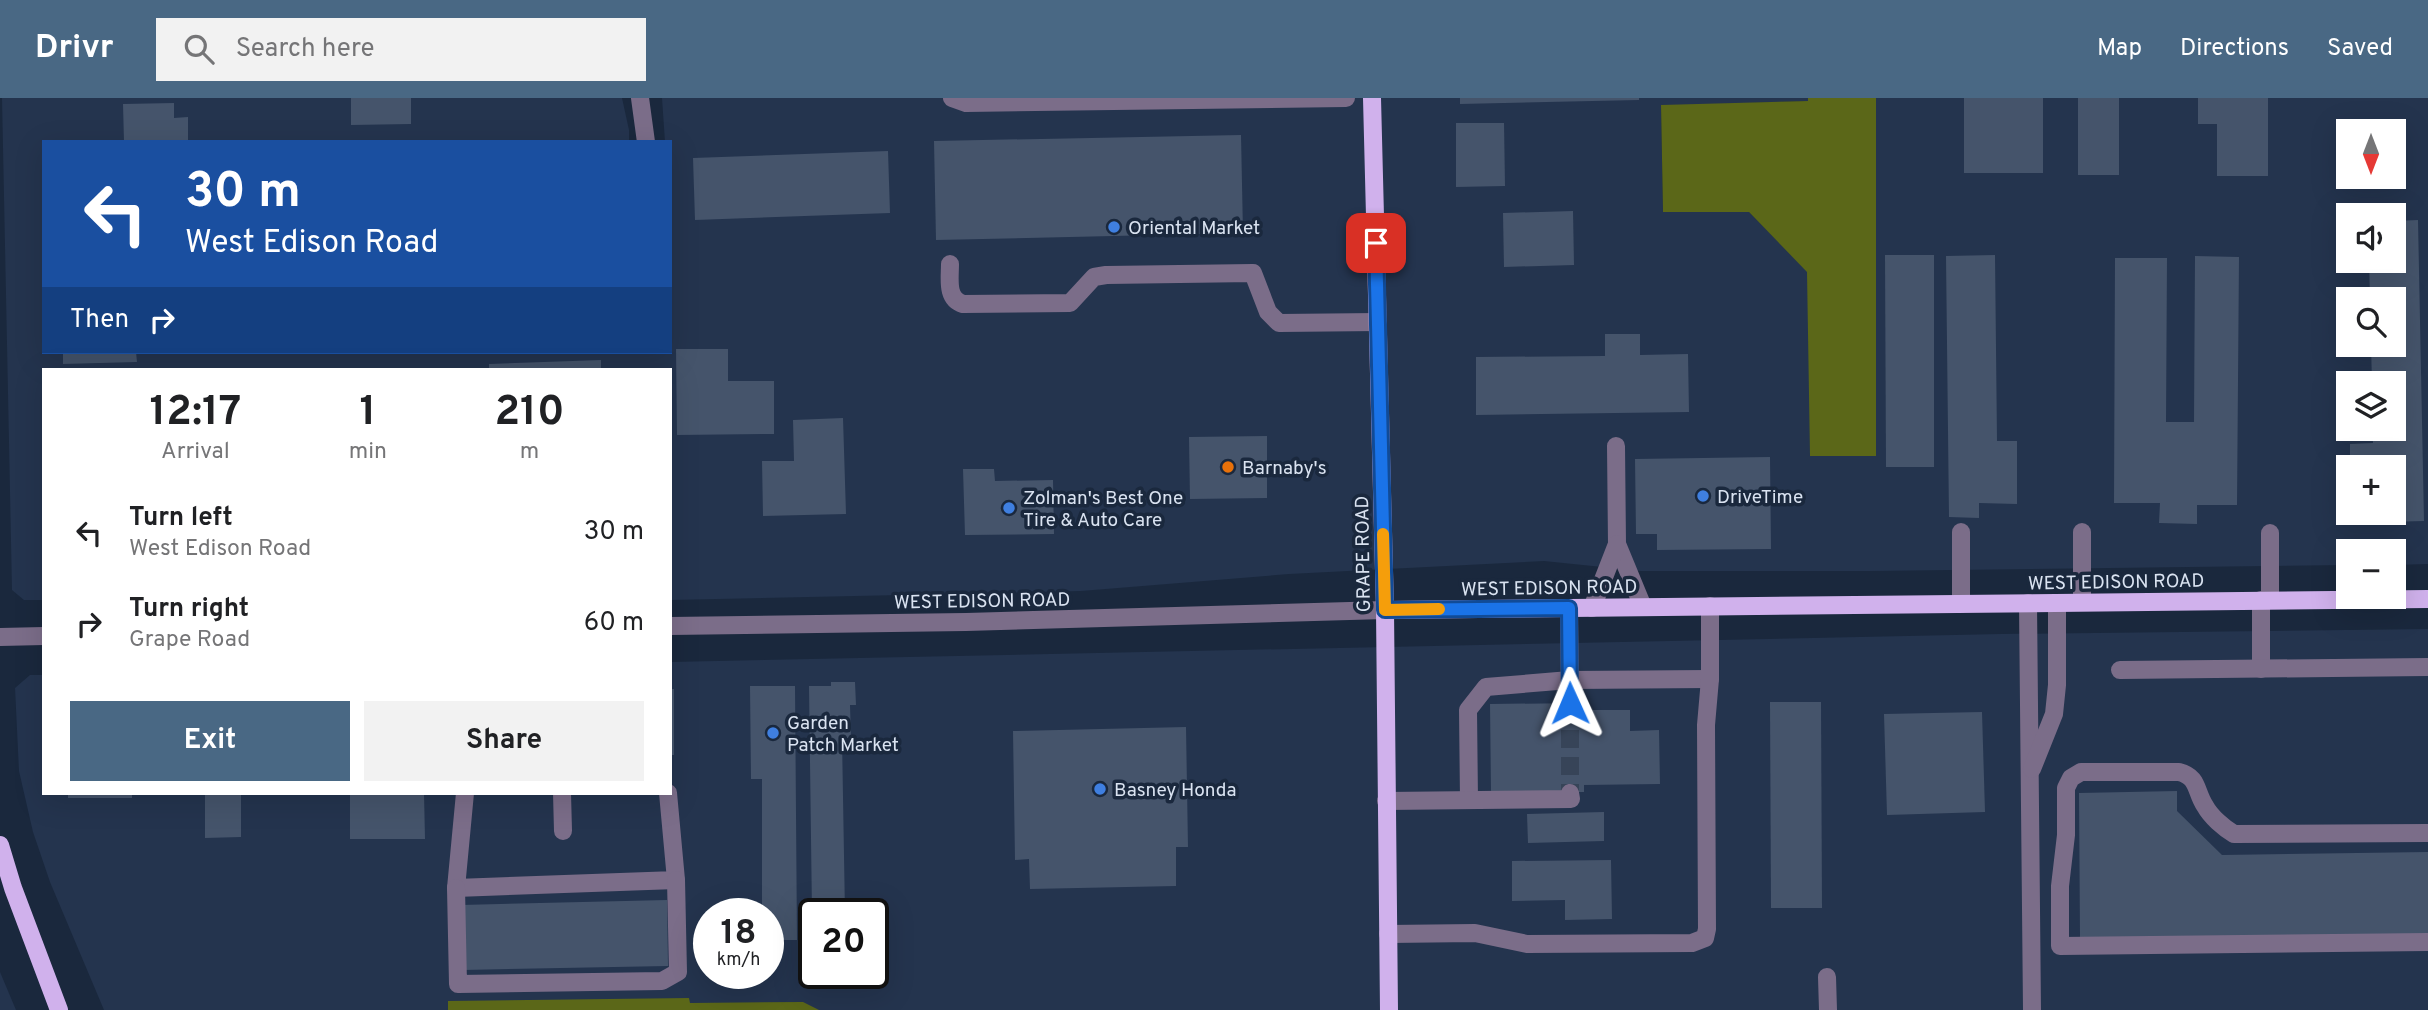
<!DOCTYPE html>
<meta charset="utf-8">
<style>
:root{--surface:#fff;--page:#f2f2f2;--text:#202124;--muted:#757577;--accent:#496884}
body{margin:0;font-family:Overpass,sans-serif;background:var(--page);color:var(--text);height:100vh;display:flex;flex-direction:column;font-size:26px;white-space:nowrap}
*{box-sizing:border-box;margin:0}
p{font-size:23px;color:var(--muted)}
.icon{flex:none;width:38px;height:38px;fill:none;stroke:currentColor;stroke-width:2;stroke-linecap:round;stroke-linejoin:round}
.map{position:relative;flex:1;overflow:hidden}
.drawer{position:absolute;left:42px;top:270px;width:630px;height:427px;display:flex;flex-direction:column;background:var(--surface);border-radius:0px;box-shadow:0 7px 28px #0002}
.drawer>*{flex:none}
.top-card{position:absolute;left:42px;top:42px;width:630px;height:214px;border-radius:0px;box-shadow:0 7px 28px #0002;background:#1a4fa0;color:#fff;overflow:hidden}
.needle{width:46px;rotate:180deg}
.tools{position:absolute;left:2336px;top:21px;display:grid;gap:14px}
.tools a{display:grid;place-items:center;width:70px;height:70px;border-radius:0px;background:var(--surface);box-shadow:0 7px 28px #0002;font-size:35px}
.speed{position:absolute;left:693px;top:800px;display:flex;gap:14px;font-size:35px;font-weight:700;text-align:center}
.speed>*{display:grid;place-content:center;width:91px;height:91px;border-radius:50%;background:var(--surface);box-shadow:0 7px 28px #0002;line-height:1}
.speed small{font-size:18px;font-weight:400}
.speed .limit{border:4px solid #111;border-radius:10px;background:#fff;color:#111}
.pin{position:absolute;display:grid;place-items:center;width:60px;height:60px;color:#fff;margin:-30px;border-radius:14px;box-shadow:0 4px 10px #0006}
.me{position:absolute;width:77px;margin:-38px;rotate:359deg;stroke-linejoin:round;filter:drop-shadow(0 0 5px #0008)}
.turn{display:flex;align-items:center;gap:24px;height:147px;padding:0 28px;font-size:32px}
.turn .icon{width:91px;height:91px;stroke-width:2.5}
.turn b{display:block;font-size:49px;line-height:60px}
.then{display:flex;align-items:center;height:66px;padding:0 28px;background:#0003;gap:14px;font-size:26px}
.eta{display:flex;justify-content:space-evenly;align-items:center;height:119px;text-align:center}
.eta b{font-size:42px;font-weight:700;line-height:49px}
.cta{display:flex;gap:14px;margin-top:auto;padding:14px 28px}
.cta a{flex:1;height:80px;border-radius:0px;background:var(--accent);color:#fff;font-size:28px;font-weight:700;line-height:80px;text-align:center}
.cta a+a{background:var(--page);color:var(--text)}
ul{padding:0;list-style:none}
li{display:flex;align-items:center;gap:21px;height:91px;padding:0 28px}
li div{flex:1}
li b{display:block;font-size:26px}
li em{font-style:normal}
header{display:flex;align-items:center;gap:42px;box-sizing:border-box;height:98px;padding:0 35px;background:var(--accent);color:#fff}
header strong{font-size:33px}
nav{display:flex;gap:38px;margin-inline-start:auto;font-size:24px}
.search{width:490px;height:63px;background:var(--page);display:flex;align-items:center;gap:18px;box-sizing:border-box;padding:0 24px;border-radius:0px;color:var(--muted);font-size:26px}
.map>svg:first-child{display:block}
.built{fill:#24344e;fill-rule:evenodd}
.forest{fill:#5b6718}
.building{fill:#45546b}
.lines{fill:none;stroke-linecap:round;stroke-linejoin:round}
.minor-tunnel{stroke:#374458;stroke-width:18;stroke-dasharray:18 9;stroke-linecap:butt}
.minor{stroke:#7b6d89;stroke-width:18}
.major{stroke:#d0b1ec;stroke-width:18}
.route-casing{stroke:#114b97;stroke-width:18}
.route{stroke:#1a73e8;stroke-width:12}
.slow{stroke:#f59e0b;stroke-width:12}
.shop-dot{fill:#3f7fe0;stroke:#1a283d;stroke-width:2.5}
.food-dot{fill:#e8710a;stroke:#1a283d;stroke-width:2.5}
.labels{text-anchor:middle;stroke-width:7;stroke-linejoin:round;paint-order:stroke}
.poi-label{font-size:19px;fill:#dae3f1;stroke:#1a283d;text-anchor:start}
.street-label{font-size:19px;fill:#dae3f1;stroke:#1a283d}
</style>
<header>
<strong>Drivr</strong>
<div class="search"><svg class="icon" aria-label="search" viewBox="0 0 24 24"><circle cx="10" cy="10" r="6"/><path d="M15 15l6 6"/></svg>Search here</div>
<nav><a>Map</a><a>Directions</a><a>Saved</a></nav>
</header>
<div class="map">
<svg width="2428" height="912" viewBox="0 0 2428 912">
<rect width="100%" height="100%" fill="#1a283d"/>
<g class="built">
<path d="M 2,0 L 622,0 L 629,32 L 629,44 L 44,44 L 44,254 L 670,254 L 670,44 L 665,44 L 662,0 L 1808,0 L 1808,3 L 1661,8 L 1663,114 L 1749,114 L 1808,174 L 1811,358 L 1876,357 L 1876,0 L 2428,0 L 2428,466 L 2394,467 L 2394,453 L 2348,453 L 2348,467 L 1870,473 L 1641,473 L 1544,463 L 1289,476 L 1081,493 L 670,502 L 670,271 L 44,271 L 44,502 L 24,502 L 12,492 ZM 2348,33 L 2394,33 L 2394,79 L 2348,79 ZM 2348,117 L 2394,117 L 2394,163 L 2348,163 ZM 2348,201 L 2394,201 L 2394,247 L 2348,247 ZM 2348,285 L 2394,285 L 2394,331 L 2348,331 ZM 2348,369 L 2394,369 L 2394,415 L 2348,415 Z"/>
<path d="M 2428,531 L 2428,912 L 104,912 L 50,784 L 33,734 L 19,673 L 15,590 L 30,577 L 44,577 L 44,695 L 670,695 L 670,564 L 2001,536 ZM 709,816 L 768,816 L 768,875 L 709,875 ZM 814,816 L 873,816 L 873,875 L 814,875 Z"/>
<path d="M 0,874 L 16,912 L 0,912 Z"/>
</g>
<g class="forest">
<path d="M 1808,0 L 1876,0 L 1876,358 L 1810,358 L 1807,174 L 1749,114 L 1663,114 L 1661,7 L 1808,3 Z"/>
<path d="M 689,900 L 690,905 L 803,904 L 819,912 L 448,912 L 448,903 Z"/>
</g>
<g class="building">
<path d="M 351,0 L 411,0 L 411,26 L 351,27 Z"/>
<path d="M 1460,0 L 1639,0 L 1639,2 L 1460,6 Z"/>
<rect x="1964" y="0" width="79" height="75"/>
<rect x="2078" y="0" width="41" height="77"/>
<path d="M 2198,0 L 2268,0 L 2268,78 L 2217,78 L 2217,26 L 2198,26 Z"/>
<path d="M 174,5 L 174,20 L 188,19 L 188,44 L 124,44 L 123,6 Z"/>
<path d="M 1456,25 L 1504,25 L 1505,88 L 1456,89 Z"/>
<path d="M 1241,37 L 1243,135 L 936,142 L 934,43 Z"/>
<path d="M 888,53 L 890,115 L 695,122 L 693,60 Z"/>
<path d="M 1573,113 L 1574,167 L 1504,169 L 1503,115 Z"/>
<path d="M 2418,122 L 2424,423 L 2387,424 L 2386,415 L 2394,415 L 2394,369 L 2350,369 L 2350,346 L 2373,345 L 2372,331 L 2394,331 L 2394,285 L 2372,285 L 2371,247 L 2394,247 L 2394,201 L 2370,201 L 2369,163 L 2394,163 L 2394,123 Z"/>
<path d="M 1885,157 L 1934,157 L 1934,369 L 1886,369 Z"/>
<path d="M 1995,157 L 1997,343 L 2017,343 L 2017,406 L 1979,405 L 1979,420 L 1949,419 L 1946,158 Z"/>
<path d="M 2195,158 L 2239,159 L 2237,407 L 2197,407 L 2197,426 L 2159,425 L 2160,405 L 2114,405 L 2115,160 L 2167,160 L 2166,324 L 2194,324 Z"/>
<path d="M 1605,236 L 1640,236 L 1640,257 L 1688,256 L 1689,314 L 1476,317 L 1476,259 L 1605,258 Z"/>
<path d="M 676,251 L 728,251 L 728,283 L 774,283 L 774,336 L 677,337 Z"/>
<path d="M 63,254 L 136,254 L 137,264 L 63,266 Z"/>
<path d="M 601,262 L 601,271 L 489,271 L 489,266 Z"/>
<path d="M 843,320 L 846,416 L 763,418 L 762,363 L 794,363 L 793,322 Z"/>
<path d="M 1267,338 L 1267,400 L 1190,401 L 1189,339 Z"/>
<path d="M 1770,359 L 1771,451 L 1657,452 L 1657,436 L 1636,436 L 1635,361 Z"/>
<path d="M 963,371 L 994,371 L 995,383 L 1053,382 L 1054,436 L 965,437 Z"/>
<path d="M 831,584 L 855,584 L 856,607 L 850,607 L 851,640 L 842,640 L 845,816 L 812,816 L 809,588 L 831,588 Z"/>
<path d="M 750,588 L 795,588 L 797,842 L 768,842 L 768,816 L 762,816 L 762,681 L 751,681 Z"/>
<rect x="670" y="591" width="4" height="66"/>
<path d="M 1770,604 L 1821,604 L 1822,810 L 1771,810 Z"/>
<path d="M 1583,605 L 1583,612 L 1630,612 L 1630,633 L 1659,632 L 1660,686 L 1584,687 L 1584,694 L 1491,695 L 1490,606 Z"/>
<path d="M 1982,614 L 1985,714 L 1887,717 L 1884,616 Z"/>
<path d="M 1186,629 L 1188,749 L 1176,749 L 1176,788 L 1030,791 L 1029,761 L 1015,762 L 1013,633 Z"/>
<path d="M 2177,693 L 2177,713 L 2222,757 L 2428,754 L 2428,836 L 2080,840 L 2079,695 Z"/>
<rect x="68" y="695" width="64" height="5"/>
<path d="M 205,695 L 241,695 L 241,739 L 205,740 Z"/>
<path d="M 350,695 L 424,695 L 425,741 L 350,741 Z"/>
<path d="M 1604,714 L 1604,743 L 1528,745 L 1527,716 Z"/>
<path d="M 1611,762 L 1612,821 L 1565,822 L 1565,802 L 1512,803 L 1512,763 Z"/>
<path d="M 667,802 L 668,868 L 463,872 L 461,807 Z"/>
</g>
<g class="lines">
<path class="minor-tunnel" d="M 1570,605 L 1570,695"/>
<g class="minor">
<path d="M 640,0 L 646,44"/>
<path d="M 952,0 L 966,5 L 1346,0"/>
<path d="M 950,166 C 950,181 946,201 963,206 L 1070,205 L 1094,179 L 1106,177 L 1253,175 L 1268,214 L 1279,225 L 1378,224"/>
<path d="M 1616,348 L 1617,446 L 1643,509"/>
<path d="M 1961,434 L 1961,506"/>
<path d="M 2082,434 L 2082,504"/>
<path d="M 2261,502 L 2261,571"/>
<path d="M 2270,502 L 2270,435"/>
<path d="M 2028,505 L 2032,912"/>
<path d="M 1569,510 L 1570,605"/>
<path d="M 1592,510 L 1617,446"/>
<path d="M 670,528 L 966,524 L 1385,512"/>
<path d="M 0,539 L 44,538"/>
<path d="M 2120,572 L 2428,569"/>
<path d="M 2032,671 L 2054,616 L 2057,587 L 2057,505"/>
<path d="M 465,695 L 456,790 L 676,782 L 668,695"/>
<path d="M 562,695 L 563,733"/>
<path d="M 1469,702 L 1468,612 L 1486,589 L 1570,582 L 1710,581"/>
<path d="M 1386,703 L 1571,701 L 1570,695"/>
<path d="M 2428,735 L 2234,736 C 2224,730 2211,719 2205,708 C 2195,693 2199,679 2179,674 L 2081,674 L 2071,680 L 2066,690 L 2066,737 L 2060,788 L 2060,848 L 2428,844"/>
<path d="M 456,790 L 458,886 L 662,883 L 678,874 L 676,782"/>
<path d="M 1388,836 L 1475,835 L 1527,846 L 1692,845 L 1705,840 L 1707,831 L 1706,627 L 1710,581 L 1710,508"/>
<path d="M 1827,879 L 1828,912"/>
</g>
<g class="major">
<path d="M 1372,0 L 1385,512 L 1389,912"/>
<path d="M 1385,512 L 2428,501"/>
<path d="M 0,747 L 13,790 L 59,912"/>
</g>
</g>
<g class="lines">
<defs>
<path id="route" d="M 1376,145 L 1385,512 L 1569,510 L 1570,605"/>
</defs>
<use href="#route" class="route-casing"/>
<use href="#route" class="route"/>
<path class="slow" d="M 1383,436 L 1385,512 L 1439,511"/>
</g>
<g class="shop-dot">
<circle cx="1114" cy="129" r="7"/>
<circle cx="1703" cy="398" r="7"/>
<circle cx="1009" cy="410" r="7"/>
<circle cx="773" cy="635" r="7"/>
<circle cx="1100" cy="691" r="7"/>
</g>
<circle class="food-dot" cx="1228" cy="369" r="7"/>
<g class="labels">
<g class="poi-label">
<text x="1128" y="136">Oriental Market</text>
<text x="1242" y="376">Barnaby's</text>
<text x="1717" y="405">DriveTime</text>
<text x="1023" y="406">Zolman's Best One<tspan x="1023" dy="22">Tire &amp; Auto Care</tspan></text>
<text x="787" y="631">Garden<tspan x="787" dy="22">Patch Market</tspan></text>
<text x="1114" y="698">Basney Honda</text>
</g>
<g class="street-label">
<text transform="translate(1362 456) rotate(-91)" y="7">GRAPE ROAD</text>
<text transform="translate(2116 483) rotate(-1)" y="7">WEST EDISON ROAD</text>
<text transform="translate(1549 489) rotate(-1)" y="7">WEST EDISON ROAD</text>
<text transform="translate(982 502) rotate(-1)" y="7">WEST EDISON ROAD</text>
</g>
</g>
</svg>
<div class="tools">
<a><svg class="needle" viewBox="-14 -14 28 28"><path d="M0-13l5 13h-10z" fill="#e53935"/><path d="M0 13l5-13h-10z" fill="#757577"/></svg></a>
<a><svg class="icon" aria-label="sound" viewBox="0 0 24 24"><path d="M4 9h4l5-4v14l-5-4H4zM17 9q2 3 0 6"/></svg></a>
<a><svg class="icon" aria-label="search" viewBox="0 0 24 24"><circle cx="10" cy="10" r="6"/><path d="M15 15l6 6"/></svg></a>
<a><svg class="icon" aria-label="layers" viewBox="0 0 24 24"><path d="M12 4l9 5-9 5-9-5zM3 14l9 5 9-5"/></svg></a>
<a>+</a>
<a>−</a>
</div>
<div class="speed"><div>18<small>km/h</small></div><div class="limit">20</div></div>
<div class="pin" style="left:1376px;top:145px;background:#d93025"><svg class="icon" aria-label="arrive" viewBox="0 0 24 24"><path d="M6 21V4h12l-3 4 3 4H6"/></svg></div>
<svg class="me" style="left:1570px;top:605px" viewBox="-20 -20 40 40"><path d="M0-17L14 15 0 8-14 15z" fill="#1a73e8" stroke="#fff" stroke-width="4"/></svg>
<div class="top-card">
<div class="turn"><svg class="icon" aria-label="left" viewBox="0 0 24 24"><path d="M17 20v-9H6M10 6l-5 5 5 5"/></svg><div><b>30 m</b>West Edison Road</div></div>
<div class="then">Then<svg class="icon" aria-label="right" viewBox="0 0 24 24"><path d="M7 20v-9h11M14 6l5 5-5 5"/></svg></div>
</div>
<section class="drawer">
<div class="eta">
<div><b>12:17</b><p>Arrival</p></div>
<div><b>1</b><p>min</p></div>
<div><b>210</b><p>m</p></div>
</div>
<ul>
<li><svg class="icon" aria-label="left" viewBox="0 0 24 24"><path d="M17 20v-9H6M10 6l-5 5 5 5"/></svg><div><b>Turn left</b><p>West Edison Road</p></div><em>30 m</em></li>
<li><svg class="icon" aria-label="right" viewBox="0 0 24 24"><path d="M7 20v-9h11M14 6l5 5-5 5"/></svg><div><b>Turn right</b><p>Grape Road</p></div><em>60 m</em></li>
</ul>
<div class="cta"><a>Exit</a><a>Share</a></div>
</section>
</div>
